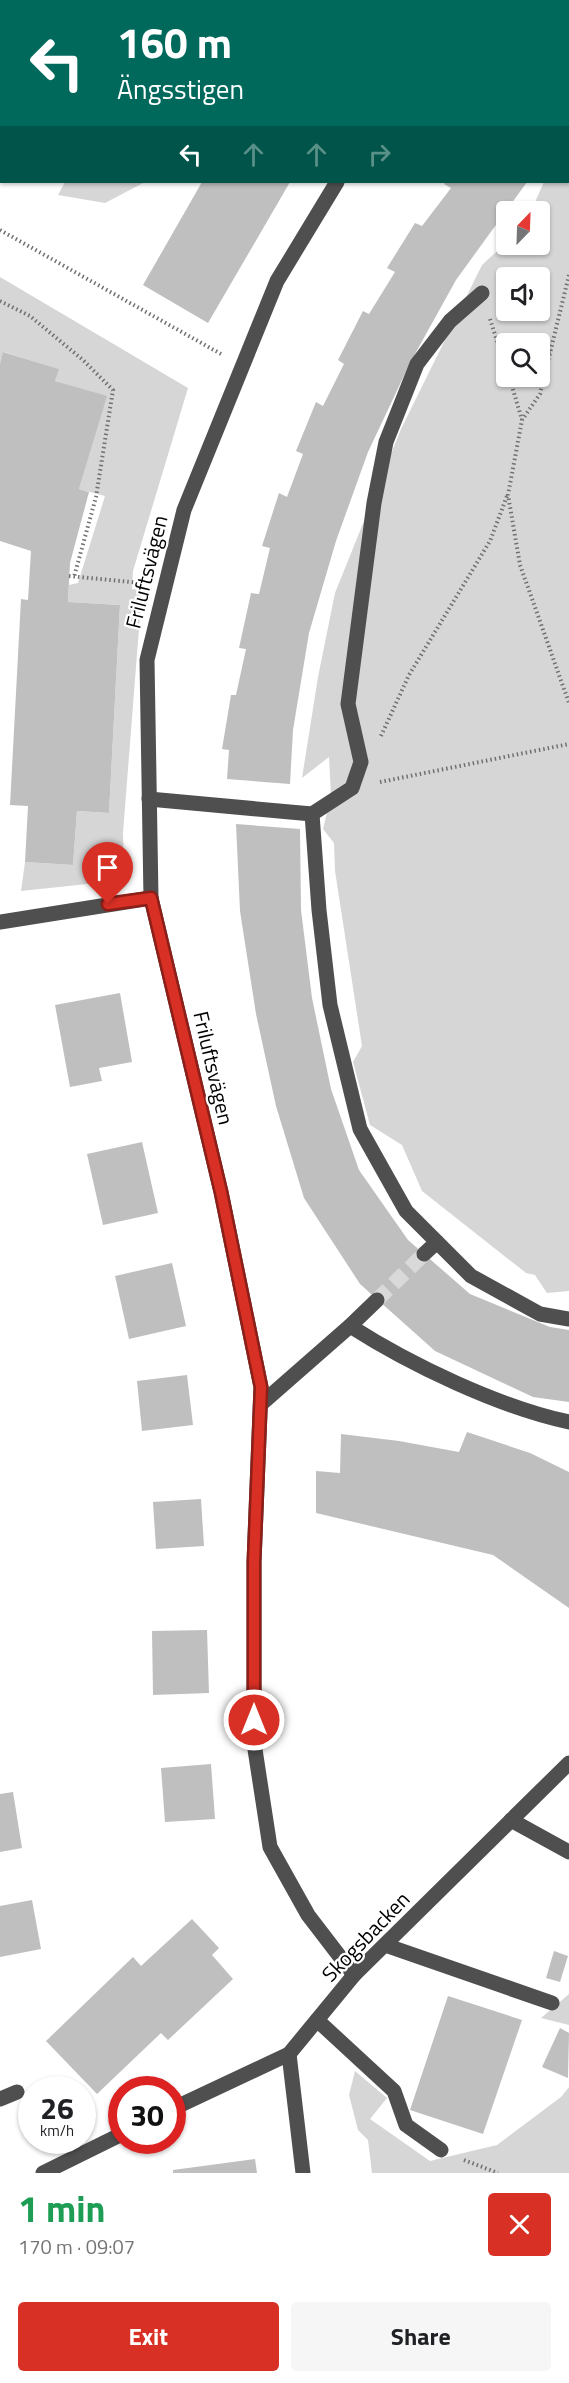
<!DOCTYPE html>
<meta charset="utf-8">
<style>
:root{--surface:#fff;--page:#f6f6f6;--text:#202124;--muted:#757577;--accent:#d93025}
body{margin:0;font-family:"Titillium Web",sans-serif;background:var(--page);color:var(--text);height:100vh;display:flex;flex-direction:column;font-size:22px;white-space:nowrap}
*{box-sizing:border-box;margin:0}
p{font-size:20px;color:var(--muted)}
.icon{flex:none;width:33px;height:33px;fill:none;stroke:currentColor;stroke-width:2;stroke-linecap:round;stroke-linejoin:round}
.map{position:relative;height:2173px;overflow:hidden}
.sheet{display:flex;flex-direction:column;background:var(--surface);flex:1}
.sheet>*{flex:none}
.top-card{position:absolute;left:0px;top:0px;width:570px;height:183px;box-shadow:0 2px 4px #0004;background:#00695c;color:#fff;overflow:hidden}
.needle{width:39px;rotate:23deg}
.buttons{position:absolute;left:496px;top:201px;display:grid;gap:12px}
.buttons a{display:grid;place-items:center;width:54px;height:54px;border-radius:6px;background:var(--surface);box-shadow:0 2px 4px #0004;font-size:30px}
.speed{position:absolute;left:18px;top:2076px;display:flex;gap:12px;font-size:30px;font-weight:700;text-align:center}
.speed>*{display:grid;place-content:center;width:78px;height:78px;border-radius:50%;background:var(--surface);box-shadow:0 2px 4px #0004;line-height:1}
.speed small{font-size:15px;font-weight:400}
.speed .limit{border:9px solid #d22;background:#fff;color:#111}
.pin{position:absolute;display:grid;place-items:center;width:51px;height:51px;color:#fff;margin:-62px -26px;border-radius:50% 50% 50% 0;rotate:-45deg;box-shadow:0 0 6px #0007}
.pin .icon{rotate:45deg}
.me{position:absolute;width:66px;margin:-33px;rotate:0deg;stroke-linejoin:round;filter:drop-shadow(0 0 4px #0008)}
.turn{display:flex;align-items:center;gap:21px;height:126px;padding:0 18px;font-size:27px}
.turn .icon{width:78px;height:78px;stroke-width:2.5}
.turn b{display:block;font-size:42px;line-height:51px}
.lanes{display:flex;align-items:center;height:57px;padding:0 18px;background:#0003;justify-content:center;gap:30px;direction:ltr}
.lanes .off{opacity:.35}
.round{display:grid;place-items:center;flex:none;width:63px;height:63px;border-radius:6px;background:var(--page)}
.head{display:flex;align-items:center;justify-content:space-between;height:102px;padding:0 18px}
h1{font-size:36px;font-weight:700;line-height:45px;color:#1e9e55}
.primary-button{display:flex;gap:12px;margin-top:auto;padding:12px 18px}
.primary-button a{flex:1;height:69px;border-radius:6px;background:var(--accent);color:#fff;font-size:24px;font-weight:700;line-height:69px;text-align:center}
.primary-button a+a{background:var(--page);color:var(--text)}
.map>svg:first-child{display:block}
.green{fill:#d6d6d6;fill-rule:evenodd}
.building{fill:#bfbfbf}
.lines{fill:none;stroke-linecap:round;stroke-linejoin:round}
.minor-tunnel{stroke:#d9d9d9;stroke-width:15;stroke-dasharray:15 8;stroke-linecap:butt}
.path{stroke:#717171;stroke-width:4;stroke-dasharray:1.5 3;stroke-linecap:butt}
.minor{stroke:#4f4f4f;stroke-width:15}
.route-casing{stroke:#8d1f18;stroke-width:15}
.route{stroke:#d93025;stroke-width:10}
.labels{text-anchor:middle;stroke-width:4.5;stroke-linejoin:round;paint-order:stroke}
.street-label{font-size:21px;fill:#000;stroke:#fff}
</style>
<div class="map">
<svg width="569" height="2173" viewBox="0 0 569 2173">
<rect width="100%" height="100%" fill="#fff"/>
<g class="green">
<path d="M 569,53 L 569,1291 L 547,1293 L 535,1275 L 526,1273 L 422,1191 L 402,1145 L 370,1125 L 353,1062 L 362,1046 L 335,871 L 334,843 L 323,829 L 331,796 L 329,757 L 302,778 L 318,677 L 335,593 L 401,429 L 482,265 L 507,242 L 507,244 L 540,244 L 540,212 L 531,211 L 544,182 L 568,182 ZM 507,278 L 540,278 L 540,310 L 507,310 ZM 507,344 L 540,344 L 540,376 L 507,376 Z"/>
<path d="M 65,182 L 145,182 L 105,203 L 58,195 Z"/>
<path d="M 0,277 L 188,388 L 133,571 L 132,589 L 142,590 L 123,833 L 124,868 L 106,882 L 21,891 L 25,862 L 73,865 L 77,811 L 109,813 L 120,605 L 68,602 L 69,585 L 78,583 L 105,496 L 79,489 L 106,397 L 55,381 L 58,369 L 4,352 L 0,364 Z"/>
<path d="M 569,1994 L 569,2025 L 541,2018 Z"/>
<path d="M 355,2071 L 387,2098 L 370,2119 L 430,2161 L 497,2145 L 561,2097 L 569,2087 L 569,2173 L 372,2173 L 368,2140 L 358,2130 L 349,2095 Z"/>
</g>
<g class="building">
<path d="M 202,182 L 290,182 L 208,323 L 143,285 Z"/>
<path d="M 446,182 L 527,182 L 456,280 L 410,363 L 368,452 L 336,541 L 309,633 L 293,730 L 290,784 L 227,779 L 229,750 L 222,749 L 231,695 L 236,695 L 246,649 L 239,648 L 251,593 L 259,594 L 270,548 L 262,546 L 279,493 L 287,497 L 303,454 L 296,451 L 316,402 L 323,406 L 344,364 L 338,360 L 363,311 L 369,314 L 395,272 L 387,268 L 415,223 L 422,226 L 451,188 L 444,184 Z"/>
<path d="M 3,352 L 59,369 L 55,381 L 107,396 L 79,489 L 89,492 L 70,563 L 68,602 L 120,605 L 109,813 L 77,811 L 73,865 L 25,862 L 28,806 L 10,805 L 21,599 L 28,600 L 31,551 L 0,541 L 0,364 Z"/>
<path d="M 236,824 L 300,829 L 301,910 L 312,998 L 331,1089 L 359,1170 L 408,1240 L 470,1294 L 550,1327 L 569,1330 L 569,1402 L 533,1397 L 435,1351 L 360,1284 L 304,1198 L 276,1106 L 256,1014 L 240,911 Z"/>
<path d="M 120,993 L 132,1062 L 99,1068 L 102,1081 L 70,1087 L 55,1005 Z"/>
<path d="M 142,1142 L 158,1213 L 103,1225 L 87,1154 Z"/>
<path d="M 172,1263 L 186,1326 L 129,1339 L 115,1276 Z"/>
<path d="M 187,1375 L 193,1425 L 142,1431 L 137,1381 Z"/>
<path d="M 467,1432 L 530,1453 L 569,1472 L 569,1608 L 493,1555 L 316,1513 L 316,1471 L 340,1473 L 341,1434 L 399,1441 L 459,1452 Z"/>
<path d="M 201,1499 L 204,1546 L 156,1549 L 153,1502 Z"/>
<path d="M 207,1630 L 209,1693 L 153,1695 L 152,1631 Z"/>
<path d="M 211,1764 L 215,1819 L 165,1822 L 161,1768 Z"/>
<path d="M 13,1792 L 22,1848 L 0,1852 L 0,1794 Z"/>
<path d="M 32,1900 L 41,1949 L 0,1957 L 0,1906 Z"/>
<path d="M 192,1919 L 219,1948 L 212,1955 L 233,1979 L 168,2040 L 161,2033 L 97,2094 L 46,2041 L 133,1957 L 141,1966 Z"/>
<path d="M 554,1951 L 568,1956 L 560,1982 L 546,1978 Z"/>
<path d="M 448,1996 L 522,2020 L 483,2134 L 410,2110 Z"/>
<path d="M 560,2028 L 569,2033 L 568,2078 L 542,2067 Z"/>
<path d="M 255,2159 L 257,2173 L 173,2173 L 173,2170 Z"/>
</g>
<g class="lines">
<path class="minor-tunnel" d="M 377,1300 L 424,1254"/>
<g class="path">
<path d="M 0,230 L 221,354"/>
<path d="M 569,275 L 540,394 L 522,420 L 508,495 L 520,565 L 569,703"/>
<path d="M 0,301 L 30,316 L 83,360 L 113,390 L 96,497 L 74,577"/>
<path d="M 490,319 L 507,372"/>
<path d="M 498,342 L 507,346"/>
<path d="M 540,353 L 551,352"/>
<path d="M 509,376 L 522,420"/>
<path d="M 69,576 L 141,583"/>
<path d="M 381,736 L 409,675 L 490,541 L 507,496"/>
<path d="M 380,782 L 569,744"/>
<path d="M 464,2160 L 498,2173"/>
</g>
<g class="minor">
<path d="M 554,0 L 556,2"/>
<path d="M 475,2 L 476,0"/>
<path d="M 568,13 L 569,13"/>
<path d="M 337,182 L 277,281 L 184,510 L 147,660 L 151,898 L 221,1192 L 261,1387 L 254,1562 L 254,1743 L 270,1847 L 308,1915 L 354,1975"/>
<path d="M 149,799 L 312,814 L 319,910 L 330,1005 L 360,1129 L 406,1211 L 471,1276 L 540,1314 L 569,1319"/>
<path d="M 312,814 L 352,788 L 361,762 L 348,704 L 374,503 L 386,442 L 417,364 L 450,321 L 482,293"/>
<path d="M 0,922 L 151,898"/>
<path d="M 424,1254 L 437,1242"/>
<path d="M 350,1326 C 411,1365 499,1407 569,1422"/>
<path d="M 261,1404 L 350,1326 L 377,1300"/>
<path d="M 511,1820 L 569,1852"/>
<path d="M 385,1945 L 552,2003"/>
<path d="M 317,2020 L 394,2091 L 406,2125 L 441,2150"/>
<path d="M 289,2054 L 303,2173"/>
<path d="M 0,2099 L 17,2092"/>
<path d="M 172,2109 L 289,2054 L 354,1975 L 569,1763"/>
<path d="M 43,2173 L 122,2134"/>
</g>
</g>
<g class="lines">
<defs>
<path id="route" d="M 108,904 L 151,898 L 221,1192 L 261,1387 L 254,1562 L 254,1720"/>
</defs>
<use href="#route" class="route-casing"/>
<use href="#route" class="route"/>
</g>
<g class="labels">
<g class="street-label">
<text transform="translate(147 572) rotate(-76)" y="7">Friluftsvägen</text>
<text transform="translate(213 1068) rotate(77)" y="7">Friluftsvägen</text>
<text transform="translate(366 1937) rotate(-46)" y="7">Skogsbacken</text>
</g>
</g>
</svg>
<div class="buttons">
<a><svg class="needle" viewBox="-14 -14 28 28"><path d="M0-13l5 13h-10z" fill="#e53935"/><path d="M0 13l5-13h-10z" fill="#757577"/></svg></a>
<a><svg class="icon" aria-label="sound" viewBox="0 0 24 24"><path d="M4 9h4l5-4v14l-5-4H4zM17 9q2 3 0 6"/></svg></a>
<a><svg class="icon" aria-label="search" viewBox="0 0 24 24"><circle cx="10" cy="10" r="6"/><path d="M15 15l6 6"/></svg></a>
</div>
<div class="speed"><div>26<small>km/h</small></div><div class="limit">30</div></div>
<div class="pin" style="left:108px;top:904px;background:#d93025"><svg class="icon" aria-label="arrive" viewBox="0 0 24 24"><path d="M6 21V4h12l-3 4 3 4H6"/></svg></div>
<svg class="me" style="left:254px;top:1720px" viewBox="-20 -20 40 40"><circle r="17" fill="#d93025" stroke="#fff" stroke-width="3"/><path d="M0-11L8 9 0 5-8 9z" fill="#fff"/></svg>
<div class="top-card">
<div class="turn"><svg class="icon" aria-label="left" viewBox="0 0 24 24"><path d="M17 20v-9H6M10 6l-5 5 5 5"/></svg><div><b>160 m</b>Ängsstigen</div></div>
<div class="lanes"><svg class="icon" aria-label="left" viewBox="0 0 24 24"><path d="M17 20v-9H6M10 6l-5 5 5 5"/></svg><svg class="icon off" aria-label="ahead" viewBox="0 0 24 24"><path d="M12 20V5M6 11l6-6 6 6"/></svg><svg class="icon off" aria-label="ahead" viewBox="0 0 24 24"><path d="M12 20V5M6 11l6-6 6 6"/></svg><svg class="icon off" aria-label="right" viewBox="0 0 24 24"><path d="M7 20v-9h11M14 6l5 5-5 5"/></svg></div>
</div>
</div>
<section class="sheet">
<div class="head"><div><h1>1 min</h1><p>170 m · 09:07</p></div><a class="round" style="background:#d93025;color:#fff"><svg class="icon" aria-label="close" viewBox="0 0 24 24"><path d="M6 6l12 12M18 6L6 18"/></svg></a></div>
<div class="primary-button"><a>Exit</a><a>Share</a></div>
</section>
